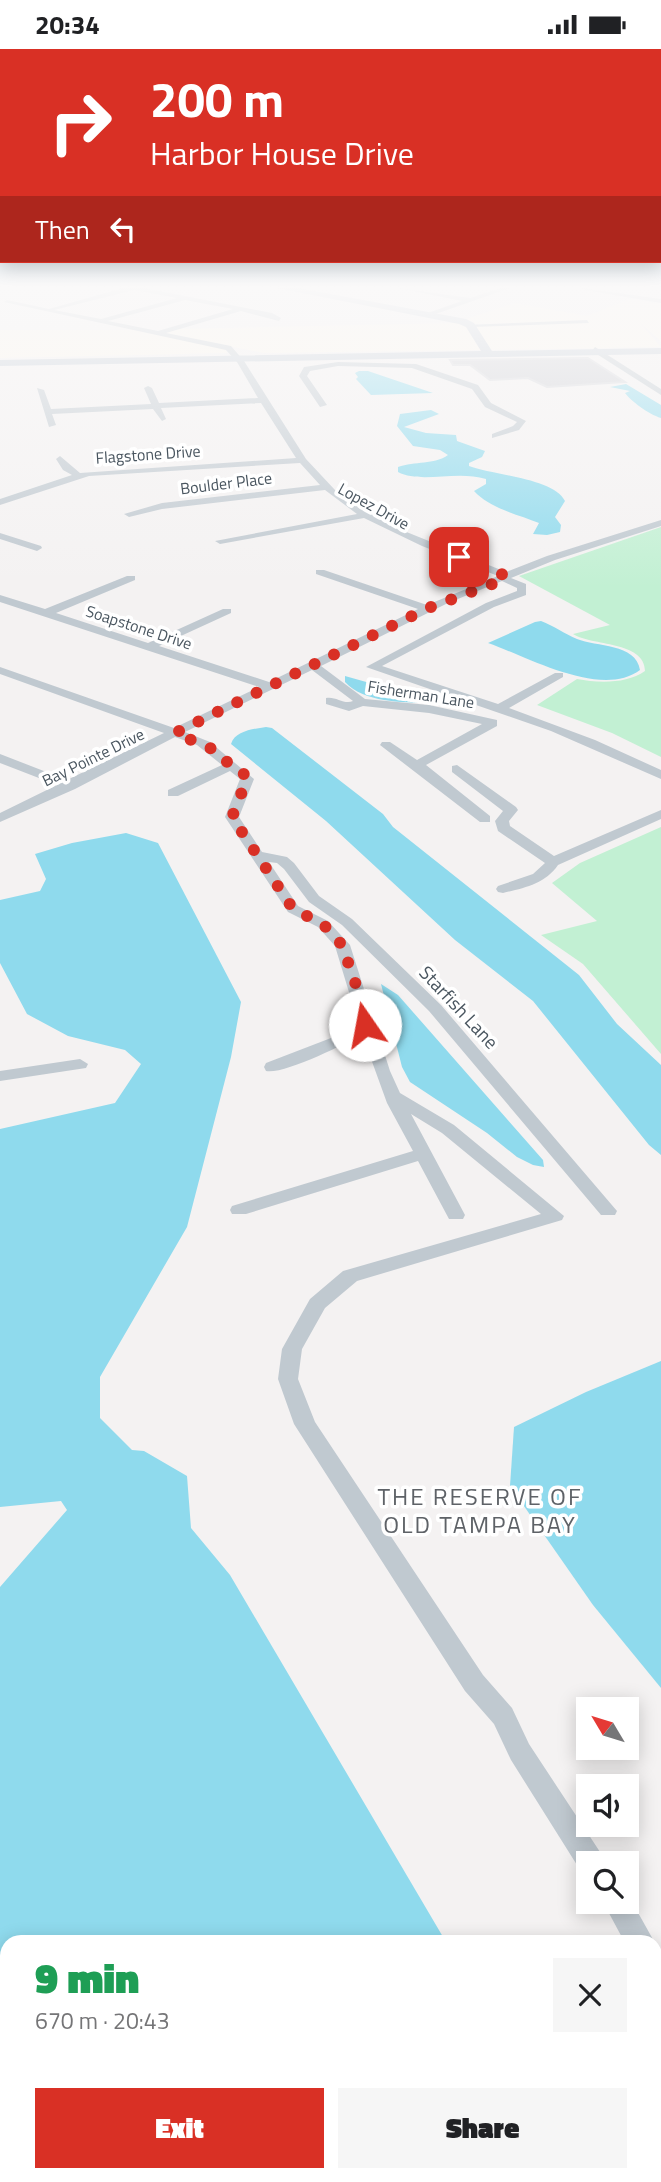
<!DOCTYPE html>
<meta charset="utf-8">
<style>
:root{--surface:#fff;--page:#f6f6f6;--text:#202124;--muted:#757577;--accent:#d93025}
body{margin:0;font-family:"Titillium Web",sans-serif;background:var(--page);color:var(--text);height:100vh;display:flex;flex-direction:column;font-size:26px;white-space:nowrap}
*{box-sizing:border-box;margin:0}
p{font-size:23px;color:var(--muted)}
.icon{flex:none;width:38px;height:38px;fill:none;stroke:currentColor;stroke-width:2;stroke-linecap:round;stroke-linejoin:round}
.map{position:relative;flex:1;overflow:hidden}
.details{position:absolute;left:0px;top:1886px;width:662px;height:247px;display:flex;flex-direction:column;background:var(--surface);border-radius:21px 21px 0 0;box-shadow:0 4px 18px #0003}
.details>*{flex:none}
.hud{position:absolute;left:0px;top:0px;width:662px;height:214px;box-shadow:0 4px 18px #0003;background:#d93025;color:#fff;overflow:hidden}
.needle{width:46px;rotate:308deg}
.controls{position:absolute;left:576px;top:1648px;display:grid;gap:14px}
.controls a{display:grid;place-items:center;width:63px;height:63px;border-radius:0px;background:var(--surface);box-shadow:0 4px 18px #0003;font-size:35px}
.pin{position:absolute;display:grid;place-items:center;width:60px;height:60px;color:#fff;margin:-30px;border-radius:14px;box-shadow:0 4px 10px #0006}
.me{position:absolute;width:77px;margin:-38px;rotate:348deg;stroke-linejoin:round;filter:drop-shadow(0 0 5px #0008)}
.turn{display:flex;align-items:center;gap:24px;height:147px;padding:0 35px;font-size:32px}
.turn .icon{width:91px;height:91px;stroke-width:2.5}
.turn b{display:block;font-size:49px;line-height:60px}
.then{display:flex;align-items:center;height:66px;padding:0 35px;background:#0003;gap:14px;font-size:26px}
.round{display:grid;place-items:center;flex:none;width:74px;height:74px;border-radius:0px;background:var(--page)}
.head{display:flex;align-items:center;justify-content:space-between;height:119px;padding:0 35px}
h1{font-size:42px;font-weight:800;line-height:52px;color:#1e9e55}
.cta{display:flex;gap:14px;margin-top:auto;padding:14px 35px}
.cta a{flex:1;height:80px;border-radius:0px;background:var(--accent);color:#fff;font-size:28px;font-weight:800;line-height:80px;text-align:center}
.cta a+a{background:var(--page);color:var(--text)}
.status{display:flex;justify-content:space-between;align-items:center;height:49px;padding:0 35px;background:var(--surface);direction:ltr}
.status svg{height:19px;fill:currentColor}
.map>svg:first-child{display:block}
.commercial{fill:#fdf8ed}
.green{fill:#c2f0d3}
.water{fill:#8fdaed}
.building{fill:#ccced4;stroke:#d6d8dd;stroke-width:2}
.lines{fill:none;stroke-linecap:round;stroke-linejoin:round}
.street{fill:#c0c9d0;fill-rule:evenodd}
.secondary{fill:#c0cad5;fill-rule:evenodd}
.route{stroke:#d93025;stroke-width:12;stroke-dasharray:0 21.6}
.labels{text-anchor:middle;stroke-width:7;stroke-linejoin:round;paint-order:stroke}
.far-street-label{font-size:16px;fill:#49555f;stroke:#fff}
.street-label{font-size:19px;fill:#49555f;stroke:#fff}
.near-neighbourhood-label{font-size:24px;letter-spacing:2px;fill:#5e6267;stroke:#fff}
</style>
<div class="status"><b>20:34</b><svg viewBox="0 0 49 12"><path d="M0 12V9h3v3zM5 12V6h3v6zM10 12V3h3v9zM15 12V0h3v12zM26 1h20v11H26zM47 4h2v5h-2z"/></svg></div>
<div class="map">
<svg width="661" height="2133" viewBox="0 0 661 2133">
<rect width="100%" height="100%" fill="#f4f2f2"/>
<g class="commercial">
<path d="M 630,250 L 661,255 L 661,292 L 639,273 L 661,298 L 488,301 L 474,277 L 590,273 L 472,275 L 463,271 L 515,254 L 587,267 Z"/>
<path d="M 455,274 L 466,276 L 481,301 L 264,304 L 162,284 L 174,280 Z"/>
<path d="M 0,281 L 137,281 L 225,300 L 227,304 L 0,309 Z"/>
</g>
<g class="green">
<path d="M 661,478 L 661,708 L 612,684 L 537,656 L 577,630 C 598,634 627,635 645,622 C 645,592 591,597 573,585 L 610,576 L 519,527 Z"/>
<path d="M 661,778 L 661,1005 L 583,915 L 541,886 L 597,872 L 552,834 L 580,814 Z"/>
</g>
<g class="water">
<path d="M 359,322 L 368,322 L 433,344 L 371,346 L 356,330 L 358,328 L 355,324 Z"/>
<path d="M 626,335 L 661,356 L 661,369 C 648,365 631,352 625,344 L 630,342 L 610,338 Z"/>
<path d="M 431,361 L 439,365 L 404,378 L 426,384 L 456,386 L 457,392 L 485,402 L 482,408 L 469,414 L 469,417 C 492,426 554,429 565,452 L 555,468 L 561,476 L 560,483 L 547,486 L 533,485 L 539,474 C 517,465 491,460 474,442 L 486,435 L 486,430 C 456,421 421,435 398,423 L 398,418 C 415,412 434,416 448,406 L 440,401 L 413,397 L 397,377 L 400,365 Z"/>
<path d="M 541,572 C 554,577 565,585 577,590 C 596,598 636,594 640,621 C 601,650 528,608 488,594 L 535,573 Z"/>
<path d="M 345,627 L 430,651 L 429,654 C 401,653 365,654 345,633 Z"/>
<path d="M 266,678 L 272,679 L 383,765 L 393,778 L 579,926 L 617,975 L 661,1016 L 661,1106 L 649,1096 L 533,952 L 455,891 L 326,772 L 231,695 C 235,682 253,680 266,678 Z"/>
<path d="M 126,784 L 158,794 L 241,953 L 231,1008 L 187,1178 L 100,1328 L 100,1369 L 132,1401 L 144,1402 L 187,1427 L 191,1479 L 230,1526 L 446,1893 L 7,1894 L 7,2126 L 583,2126 L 587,2133 L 0,2133 L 0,1538 L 67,1461 L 61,1452 L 0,1458 L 0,1080 L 115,1054 L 141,1015 L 125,1001 L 68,987 L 27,965 L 0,914 L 0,851 L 40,842 L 46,830 L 35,805 L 72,794 Z"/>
<path d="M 381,935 L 398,946 L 543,1111 L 544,1118 L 533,1116 L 517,1108 L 487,1084 L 410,1033 L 402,1018 Z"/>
<path d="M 661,1312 L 661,1639 L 593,1556 L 510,1437 L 514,1378 L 586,1343 Z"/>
</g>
<path class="building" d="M 588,309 L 625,333 L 547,338 L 528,329 L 490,331 L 470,316 L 453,316 L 450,311 Z"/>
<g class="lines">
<g class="street">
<path d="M 123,239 L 144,239 L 272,264 L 281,269 L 279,272 L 241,262 L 166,284 L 231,297 L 244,312 L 306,410 L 335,441 L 357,456 L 404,482 L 506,523 L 547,507 L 661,471 L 661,477 L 555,511 L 511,529 L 526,535 L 526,546 L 494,558 L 382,617 L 498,655 L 555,624 L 563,624 L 563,628 L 509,659 L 595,691 L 661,721 L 661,730 L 551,682 L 366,618 L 486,554 L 517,542 L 517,539 L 502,532 L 448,554 L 321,617 L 365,650 L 429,656 L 497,671 L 497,677 L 426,716 L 490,767 L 490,773 L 480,773 L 380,696 L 382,693 L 390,693 L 417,711 L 482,675 L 429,664 L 363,657 L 349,662 L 326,655 L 326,649 C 336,647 344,656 353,652 L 312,621 L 185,683 L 210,693 L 254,730 L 239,768 L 262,803 L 287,808 L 294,814 L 319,847 L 352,870 L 441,956 L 617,1162 L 615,1166 L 601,1166 L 429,962 L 342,876 L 309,853 L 284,820 L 277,814 L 269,813 L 298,857 L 328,872 L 350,896 L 390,1022 L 400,1044 L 454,1076 L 564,1167 L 562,1171 L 357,1232 L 325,1259 L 302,1300 L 298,1330 L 315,1373 L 483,1626 L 512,1659 L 529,1695 L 602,1806 L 606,1815 L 588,1815 L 588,1826 L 582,1824 L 511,1711 L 494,1675 L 465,1642 L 294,1375 L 278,1330 L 282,1300 L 310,1250 L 343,1222 L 541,1165 L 442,1084 L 411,1065 L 465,1166 L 463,1170 L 449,1170 L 418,1112 L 246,1165 L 232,1165 L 230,1161 L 232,1157 L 413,1102 L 387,1054 L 362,985 C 346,995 283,1026 266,1022 L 264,1018 L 266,1014 L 331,989 L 358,973 L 335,897 L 318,878 L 288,863 L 225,768 L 240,730 L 230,722 L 178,747 L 168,747 L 168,741 L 222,716 L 197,696 L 175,688 L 75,740 L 0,773 L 0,764 L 57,736 L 0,714 L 0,705 L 67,731 L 164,684 L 0,625 L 0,618 L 174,679 L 259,638 L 0,553 L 0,546 L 45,560 L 127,527 L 135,527 L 135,531 L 56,564 L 148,594 L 223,560 L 231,560 L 231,564 L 159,597 L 269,633 L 418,560 L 316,525 L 316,521 L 324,521 L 427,556 L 498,527 L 422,497 L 364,469 L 220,495 L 215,492 L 357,465 L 325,441 L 162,460 L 129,468 L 124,465 L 162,454 L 320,436 L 300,414 L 89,427 L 0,456 L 0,450 L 72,426 L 63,421 L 56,410 L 60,407 L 80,424 L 296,409 L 261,354 L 161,359 L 166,370 L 162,372 L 153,360 L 52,365 L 56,376 L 49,378 L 37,339 L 44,341 L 51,360 L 151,355 L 144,339 L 148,337 L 152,339 L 159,354 L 258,349 L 237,313 L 226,301 L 4,253 L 7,251 L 49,260 ZM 134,241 L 177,249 L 101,270 L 54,261 ZM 185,251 L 233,260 L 158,282 L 108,272 Z"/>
<path d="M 398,239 L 470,249 L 501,239 L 510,239 L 427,268 L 425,265 L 462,252 Z"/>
<path d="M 582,239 L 661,250 L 661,254 L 585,241 Z"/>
<path d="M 587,271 L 589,274 L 470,278 L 466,276 Z"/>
<path d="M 595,298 L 661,340 L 661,346 L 592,302 Z"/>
<path d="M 338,313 L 416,315 L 478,336 L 491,354 L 526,372 L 519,381 L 492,389 L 492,385 L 513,377 L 517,373 L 485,358 L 472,340 L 412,319 L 338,317 L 310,322 L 307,327 L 327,356 L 320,358 L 299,327 L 304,318 Z"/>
<path d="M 0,484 L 41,497 L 42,499 L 37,502 L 0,490 Z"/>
<path d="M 457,716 L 516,758 L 518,761 L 509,772 L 510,777 L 554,807 L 661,761 L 661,770 L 558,816 C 545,835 524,839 503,844 L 498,843 L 496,840 L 498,837 L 533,825 L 545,814 L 498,782 L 495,772 L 503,762 L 452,723 L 452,717 Z"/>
<path d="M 80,1010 L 88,1015 L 86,1019 L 0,1032 L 0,1022 Z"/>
<path d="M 627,1844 L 655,1894 L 654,1896 L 654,1894 L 625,1894 L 603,1853 L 626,1853 Z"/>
<path d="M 654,1903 L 661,1906 L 661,1942 L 654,1940 Z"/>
</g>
<path class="secondary" d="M 277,239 L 298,239 L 466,270 L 474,274 L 492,302 L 661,299 L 661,305 L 0,317 L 0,311 L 481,302 L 466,278 L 459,275 Z"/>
</g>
<linearGradient id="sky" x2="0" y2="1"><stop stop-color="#84c3ea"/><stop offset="0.44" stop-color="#faf9f9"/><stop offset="1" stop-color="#faf9f9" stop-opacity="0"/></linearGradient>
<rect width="661" height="538" fill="url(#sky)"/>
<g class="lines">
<path class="route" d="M 365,976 L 356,936 L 342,896 L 323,875 L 293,860 L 232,768 L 247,730 L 241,721 L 231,717 L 217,702 L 175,684 L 428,559 L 506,530 L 501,524 L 459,508"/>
</g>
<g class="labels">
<g class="far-street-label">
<text transform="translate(148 405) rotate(-4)" y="6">Flagstone Drive</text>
<text transform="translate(226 434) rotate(-7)" y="6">Boulder Place</text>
<text transform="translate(374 457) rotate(29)" y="6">Lopez Drive</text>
<text transform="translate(139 578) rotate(18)" y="6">Soapstone Drive</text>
<text transform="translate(421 645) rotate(9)" y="6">Fisherman Lane</text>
<text transform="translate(93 708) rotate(-26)" y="6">Bay Pointe Drive</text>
</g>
<g class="street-label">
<text transform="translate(459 958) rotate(47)" y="7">Starfish Lane</text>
</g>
<g class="near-neighbourhood-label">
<text x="480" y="1456">THE RESERVE OF<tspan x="480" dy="28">OLD TAMPA BAY</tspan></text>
</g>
</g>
</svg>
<div class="controls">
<a><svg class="needle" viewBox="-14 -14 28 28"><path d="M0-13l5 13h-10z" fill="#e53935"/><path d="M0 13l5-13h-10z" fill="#757577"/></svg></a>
<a><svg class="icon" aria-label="sound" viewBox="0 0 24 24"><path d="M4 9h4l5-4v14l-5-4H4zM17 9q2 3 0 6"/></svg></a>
<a><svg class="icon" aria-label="search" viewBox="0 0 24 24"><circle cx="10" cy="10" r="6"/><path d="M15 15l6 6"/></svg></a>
</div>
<div class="pin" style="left:459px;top:508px;background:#d93025"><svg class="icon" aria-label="arrive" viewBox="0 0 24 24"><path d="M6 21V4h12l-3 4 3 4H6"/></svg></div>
<svg class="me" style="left:365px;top:976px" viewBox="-20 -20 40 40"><circle r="19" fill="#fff"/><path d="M0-13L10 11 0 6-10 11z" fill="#d93025"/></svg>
<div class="hud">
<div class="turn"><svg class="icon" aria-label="right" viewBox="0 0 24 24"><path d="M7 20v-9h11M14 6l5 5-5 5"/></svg><div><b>200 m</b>Harbor House Drive</div></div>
<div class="then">Then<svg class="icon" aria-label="left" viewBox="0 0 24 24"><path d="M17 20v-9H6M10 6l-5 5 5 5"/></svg></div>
</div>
<section class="details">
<div class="head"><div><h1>9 min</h1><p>670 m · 20:43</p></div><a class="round"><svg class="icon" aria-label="close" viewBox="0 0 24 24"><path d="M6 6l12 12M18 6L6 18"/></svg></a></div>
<div class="cta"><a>Exit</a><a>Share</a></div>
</section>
</div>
